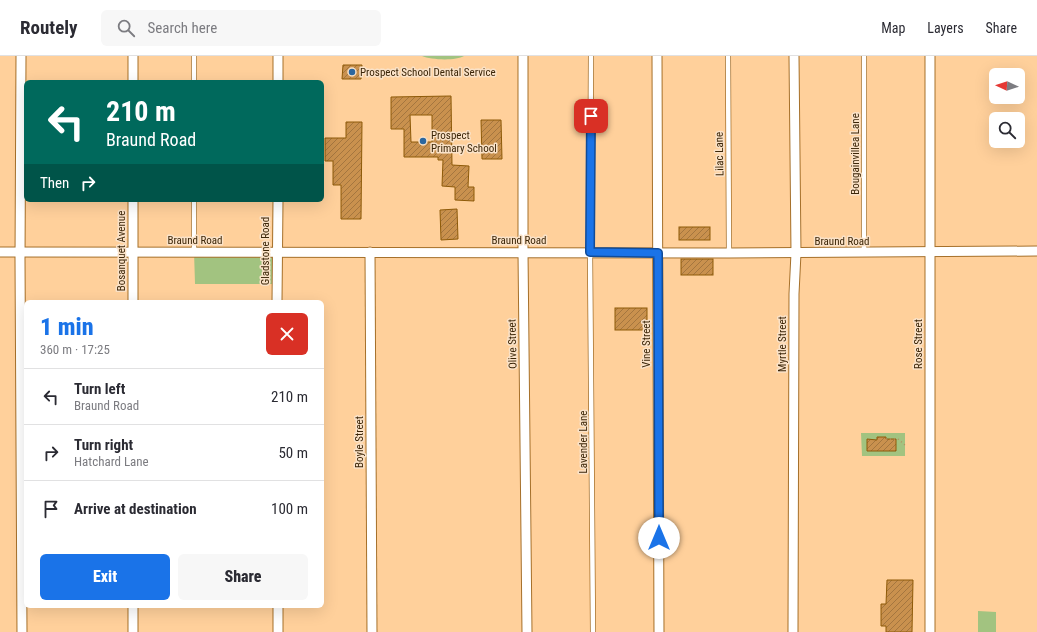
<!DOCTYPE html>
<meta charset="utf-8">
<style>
:root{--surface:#fff;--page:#f7f7f7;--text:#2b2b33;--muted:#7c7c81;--line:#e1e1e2;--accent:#1a73e8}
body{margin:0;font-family:"Roboto Condensed",sans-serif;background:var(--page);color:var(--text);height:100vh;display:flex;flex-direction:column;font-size:15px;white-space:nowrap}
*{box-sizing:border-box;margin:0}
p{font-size:13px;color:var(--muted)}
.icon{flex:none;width:22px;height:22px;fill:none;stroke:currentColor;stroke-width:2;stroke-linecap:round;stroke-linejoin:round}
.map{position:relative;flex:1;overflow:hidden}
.side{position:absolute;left:24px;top:244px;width:300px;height:308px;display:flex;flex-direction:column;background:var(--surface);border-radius:6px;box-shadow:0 4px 16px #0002}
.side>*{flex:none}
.guide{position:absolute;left:24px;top:24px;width:300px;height:122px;border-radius:6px;box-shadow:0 4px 16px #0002;background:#00695c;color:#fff;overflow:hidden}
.needle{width:26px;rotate:273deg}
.controls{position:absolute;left:989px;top:12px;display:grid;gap:8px}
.controls a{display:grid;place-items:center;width:36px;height:36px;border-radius:6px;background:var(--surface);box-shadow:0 4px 16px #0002;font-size:20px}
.pin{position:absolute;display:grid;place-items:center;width:34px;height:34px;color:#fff;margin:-17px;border-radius:8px;box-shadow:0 2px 6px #0006}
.me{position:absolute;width:44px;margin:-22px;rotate:0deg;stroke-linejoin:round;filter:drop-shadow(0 0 3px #0008)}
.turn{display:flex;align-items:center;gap:14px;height:84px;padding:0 16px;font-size:18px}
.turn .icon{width:52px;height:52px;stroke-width:2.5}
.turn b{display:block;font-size:28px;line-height:34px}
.then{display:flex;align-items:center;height:38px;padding:0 16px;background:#0003;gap:8px;font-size:15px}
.round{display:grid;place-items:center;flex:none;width:42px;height:42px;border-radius:6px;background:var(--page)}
.headline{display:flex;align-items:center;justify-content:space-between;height:68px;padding:0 16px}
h1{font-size:24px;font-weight:800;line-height:30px;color:var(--accent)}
.button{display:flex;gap:8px;margin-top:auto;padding:8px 16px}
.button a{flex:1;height:46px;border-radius:6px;background:var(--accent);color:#fff;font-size:16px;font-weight:800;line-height:46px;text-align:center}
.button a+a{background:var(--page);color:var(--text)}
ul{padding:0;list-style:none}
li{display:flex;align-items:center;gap:12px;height:56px;padding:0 16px;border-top:1px solid var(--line)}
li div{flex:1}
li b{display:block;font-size:15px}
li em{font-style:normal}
header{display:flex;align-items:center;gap:24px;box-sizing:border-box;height:56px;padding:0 20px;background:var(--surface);border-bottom:1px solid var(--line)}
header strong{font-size:19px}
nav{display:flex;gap:22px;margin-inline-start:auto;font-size:14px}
.search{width:280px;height:36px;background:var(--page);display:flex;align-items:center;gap:10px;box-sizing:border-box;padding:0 14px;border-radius:6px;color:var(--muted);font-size:15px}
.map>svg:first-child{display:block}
.green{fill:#a2c380}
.building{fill:url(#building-hatch);stroke:#8e5a08;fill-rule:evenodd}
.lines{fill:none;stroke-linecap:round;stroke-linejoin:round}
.lane-casing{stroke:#a6702a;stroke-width:6}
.street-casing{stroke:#a6702a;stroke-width:11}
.path{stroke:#b38e62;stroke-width:1.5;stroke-dasharray:1 3;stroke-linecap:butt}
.lane{stroke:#fff;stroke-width:4.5}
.street{stroke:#fff;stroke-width:9}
.route-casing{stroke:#114b97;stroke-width:10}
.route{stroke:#1a73e8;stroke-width:7}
.poi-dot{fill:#2c679f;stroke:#fae2c8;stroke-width:1.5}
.labels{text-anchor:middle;stroke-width:3;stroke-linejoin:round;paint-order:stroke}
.poi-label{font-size:11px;fill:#3c2608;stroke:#fae2c8;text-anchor:start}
.street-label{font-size:11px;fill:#3c2608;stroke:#fae2c8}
</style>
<header>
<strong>Routely</strong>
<div class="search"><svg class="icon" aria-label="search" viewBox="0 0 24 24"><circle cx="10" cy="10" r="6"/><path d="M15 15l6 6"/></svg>Search here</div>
<nav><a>Map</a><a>Layers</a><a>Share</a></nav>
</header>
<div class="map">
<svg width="1037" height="576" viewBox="0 0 1037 576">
<defs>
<pattern id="building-hatch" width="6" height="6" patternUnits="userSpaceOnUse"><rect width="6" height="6" fill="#c9914e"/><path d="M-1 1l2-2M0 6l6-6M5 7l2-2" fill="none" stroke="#a4763f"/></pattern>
</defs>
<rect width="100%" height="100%" fill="#ffd09b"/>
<g class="green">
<path d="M 422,0 L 464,0 C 456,5 431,4 422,0 Z"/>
<path d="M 194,196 L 278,196 L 277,228 L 195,228 Z"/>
<path d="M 861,377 L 905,377 L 905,400 L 862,400 Z"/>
<path d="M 978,555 L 996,556 L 996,576 L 978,576 Z"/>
</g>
<g class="building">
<path d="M 343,9 L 362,9 L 361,23 L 342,23 Z"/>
<path d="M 451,40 L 452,109 L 469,110 L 468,131 L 474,131 L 474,145 L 455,144 L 455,131 L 442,130 L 443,104 L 438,104 L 438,101 L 404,101 L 404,73 L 391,73 L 391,41 ZM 410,59 L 432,59 L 432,86 L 411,86 Z"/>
<path d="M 481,64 L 501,64 L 502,103 L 482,103 Z"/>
<path d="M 346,66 L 362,66 L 361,163 L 341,163 L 341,129 L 333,129 L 333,105 L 325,105 L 325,82 L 346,82 Z"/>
<path d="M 457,153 L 458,183 L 441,184 L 440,154 Z"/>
<rect x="679" y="171" width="31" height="13"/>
<rect x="681" y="203" width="32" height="16"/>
<rect x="615" y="252" width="32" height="22"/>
<path d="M 877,381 L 886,381 L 886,383 L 896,383 L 896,395 L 867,395 L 867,383 L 877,384 Z"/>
<path d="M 887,524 L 913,524 L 912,576 L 886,576 L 886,570 L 881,570 L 881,548 L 886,548 Z"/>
</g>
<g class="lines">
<defs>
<g id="lane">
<path d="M 194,0 L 194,26"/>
<path d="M 591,0 L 590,196 L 593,576"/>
<path d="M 728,0 L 729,197"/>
<path d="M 864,0 L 864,196"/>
<path d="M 194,144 L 194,196"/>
</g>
<g id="street">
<path d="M 21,0 L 20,203 L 22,576"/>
<path d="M 133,0 L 133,26"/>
<path d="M 278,0 L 278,26"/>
<path d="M 523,0 L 523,196 L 527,576"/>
<path d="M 657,0 L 659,576"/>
<path d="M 930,0 L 930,576"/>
<path d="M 133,144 L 133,246"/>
<path d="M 0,196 L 729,197 L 1037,195"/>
<path d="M 370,196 L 372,576"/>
<path d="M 277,246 L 278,144"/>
<path d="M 278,550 L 278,576"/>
<path d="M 133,576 L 133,550"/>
<path d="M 793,576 L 794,238 L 796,197 L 794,0"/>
</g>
</defs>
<use href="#lane" class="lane-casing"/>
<use href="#street" class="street-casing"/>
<path class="path" d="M 886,383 L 898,383 L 905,389"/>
<use href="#lane" class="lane"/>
<use href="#street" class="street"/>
</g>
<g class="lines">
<defs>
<path id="route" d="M 591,60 L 590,196 L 658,197 L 659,482"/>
</defs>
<use href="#route" class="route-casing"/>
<use href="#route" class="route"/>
</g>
<g class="poi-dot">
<circle cx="352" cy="16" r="4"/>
<circle cx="423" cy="85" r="4"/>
</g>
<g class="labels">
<g class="poi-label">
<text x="360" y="20">Prospect School Dental Service</text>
<text x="431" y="83">Prospect<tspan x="431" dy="13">Primary School</tspan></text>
</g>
<g class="street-label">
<text transform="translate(719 98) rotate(-91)" y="4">Lilac Lane</text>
<text transform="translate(855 98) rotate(-90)" y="4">Bougainvillea Lane</text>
<text x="195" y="188">Braund Road</text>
<text x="519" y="188">Braund Road</text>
<text x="842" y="189">Braund Road</text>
<text transform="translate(121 195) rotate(-90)" y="4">Bosanquet Avenue</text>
<text transform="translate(265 195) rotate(-90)" y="4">Gladstone Road</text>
<text transform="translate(512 288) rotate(-91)" y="4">Olive Street</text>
<text transform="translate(646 288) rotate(-90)" y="4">Vine Street</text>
<text transform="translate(782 288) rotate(-90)" y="4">Myrtle Street</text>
<text transform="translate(918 288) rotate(-90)" y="4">Rose Street</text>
<text transform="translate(359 386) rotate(-90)" y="4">Boyle Street</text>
<text transform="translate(583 386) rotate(-90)" y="4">Lavender Lane</text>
</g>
</g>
</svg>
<div class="controls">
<a><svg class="needle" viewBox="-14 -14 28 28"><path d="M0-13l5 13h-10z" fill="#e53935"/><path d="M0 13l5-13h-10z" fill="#7c7c81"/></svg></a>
<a><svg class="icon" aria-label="search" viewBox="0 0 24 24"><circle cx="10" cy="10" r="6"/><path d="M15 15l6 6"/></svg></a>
</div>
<div class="pin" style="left:591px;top:60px;background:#d93025"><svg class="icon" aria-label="arrive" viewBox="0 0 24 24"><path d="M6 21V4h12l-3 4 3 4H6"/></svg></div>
<svg class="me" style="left:659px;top:482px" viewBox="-20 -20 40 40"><circle r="19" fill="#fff"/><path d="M0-13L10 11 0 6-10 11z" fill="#1a73e8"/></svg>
<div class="guide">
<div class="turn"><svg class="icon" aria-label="left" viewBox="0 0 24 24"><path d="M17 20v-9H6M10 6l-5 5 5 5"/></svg><div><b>210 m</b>Braund Road</div></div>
<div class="then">Then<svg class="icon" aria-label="right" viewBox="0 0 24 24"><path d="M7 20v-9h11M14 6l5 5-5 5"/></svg></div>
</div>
<section class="side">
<div class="headline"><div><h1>1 min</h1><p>360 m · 17:25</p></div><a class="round" style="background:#d93025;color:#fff"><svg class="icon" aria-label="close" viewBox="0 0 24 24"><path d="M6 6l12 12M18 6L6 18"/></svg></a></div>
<ul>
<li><svg class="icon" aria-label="left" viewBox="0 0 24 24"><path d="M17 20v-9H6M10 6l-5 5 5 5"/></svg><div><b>Turn left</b><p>Braund Road</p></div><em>210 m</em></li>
<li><svg class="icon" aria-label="right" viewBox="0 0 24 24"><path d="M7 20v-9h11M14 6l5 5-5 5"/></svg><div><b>Turn right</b><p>Hatchard Lane</p></div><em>50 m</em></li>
<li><svg class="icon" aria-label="arrive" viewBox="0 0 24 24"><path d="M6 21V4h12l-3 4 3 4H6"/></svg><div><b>Arrive at destination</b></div><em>100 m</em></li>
</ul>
<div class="button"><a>Exit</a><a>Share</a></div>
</section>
</div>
